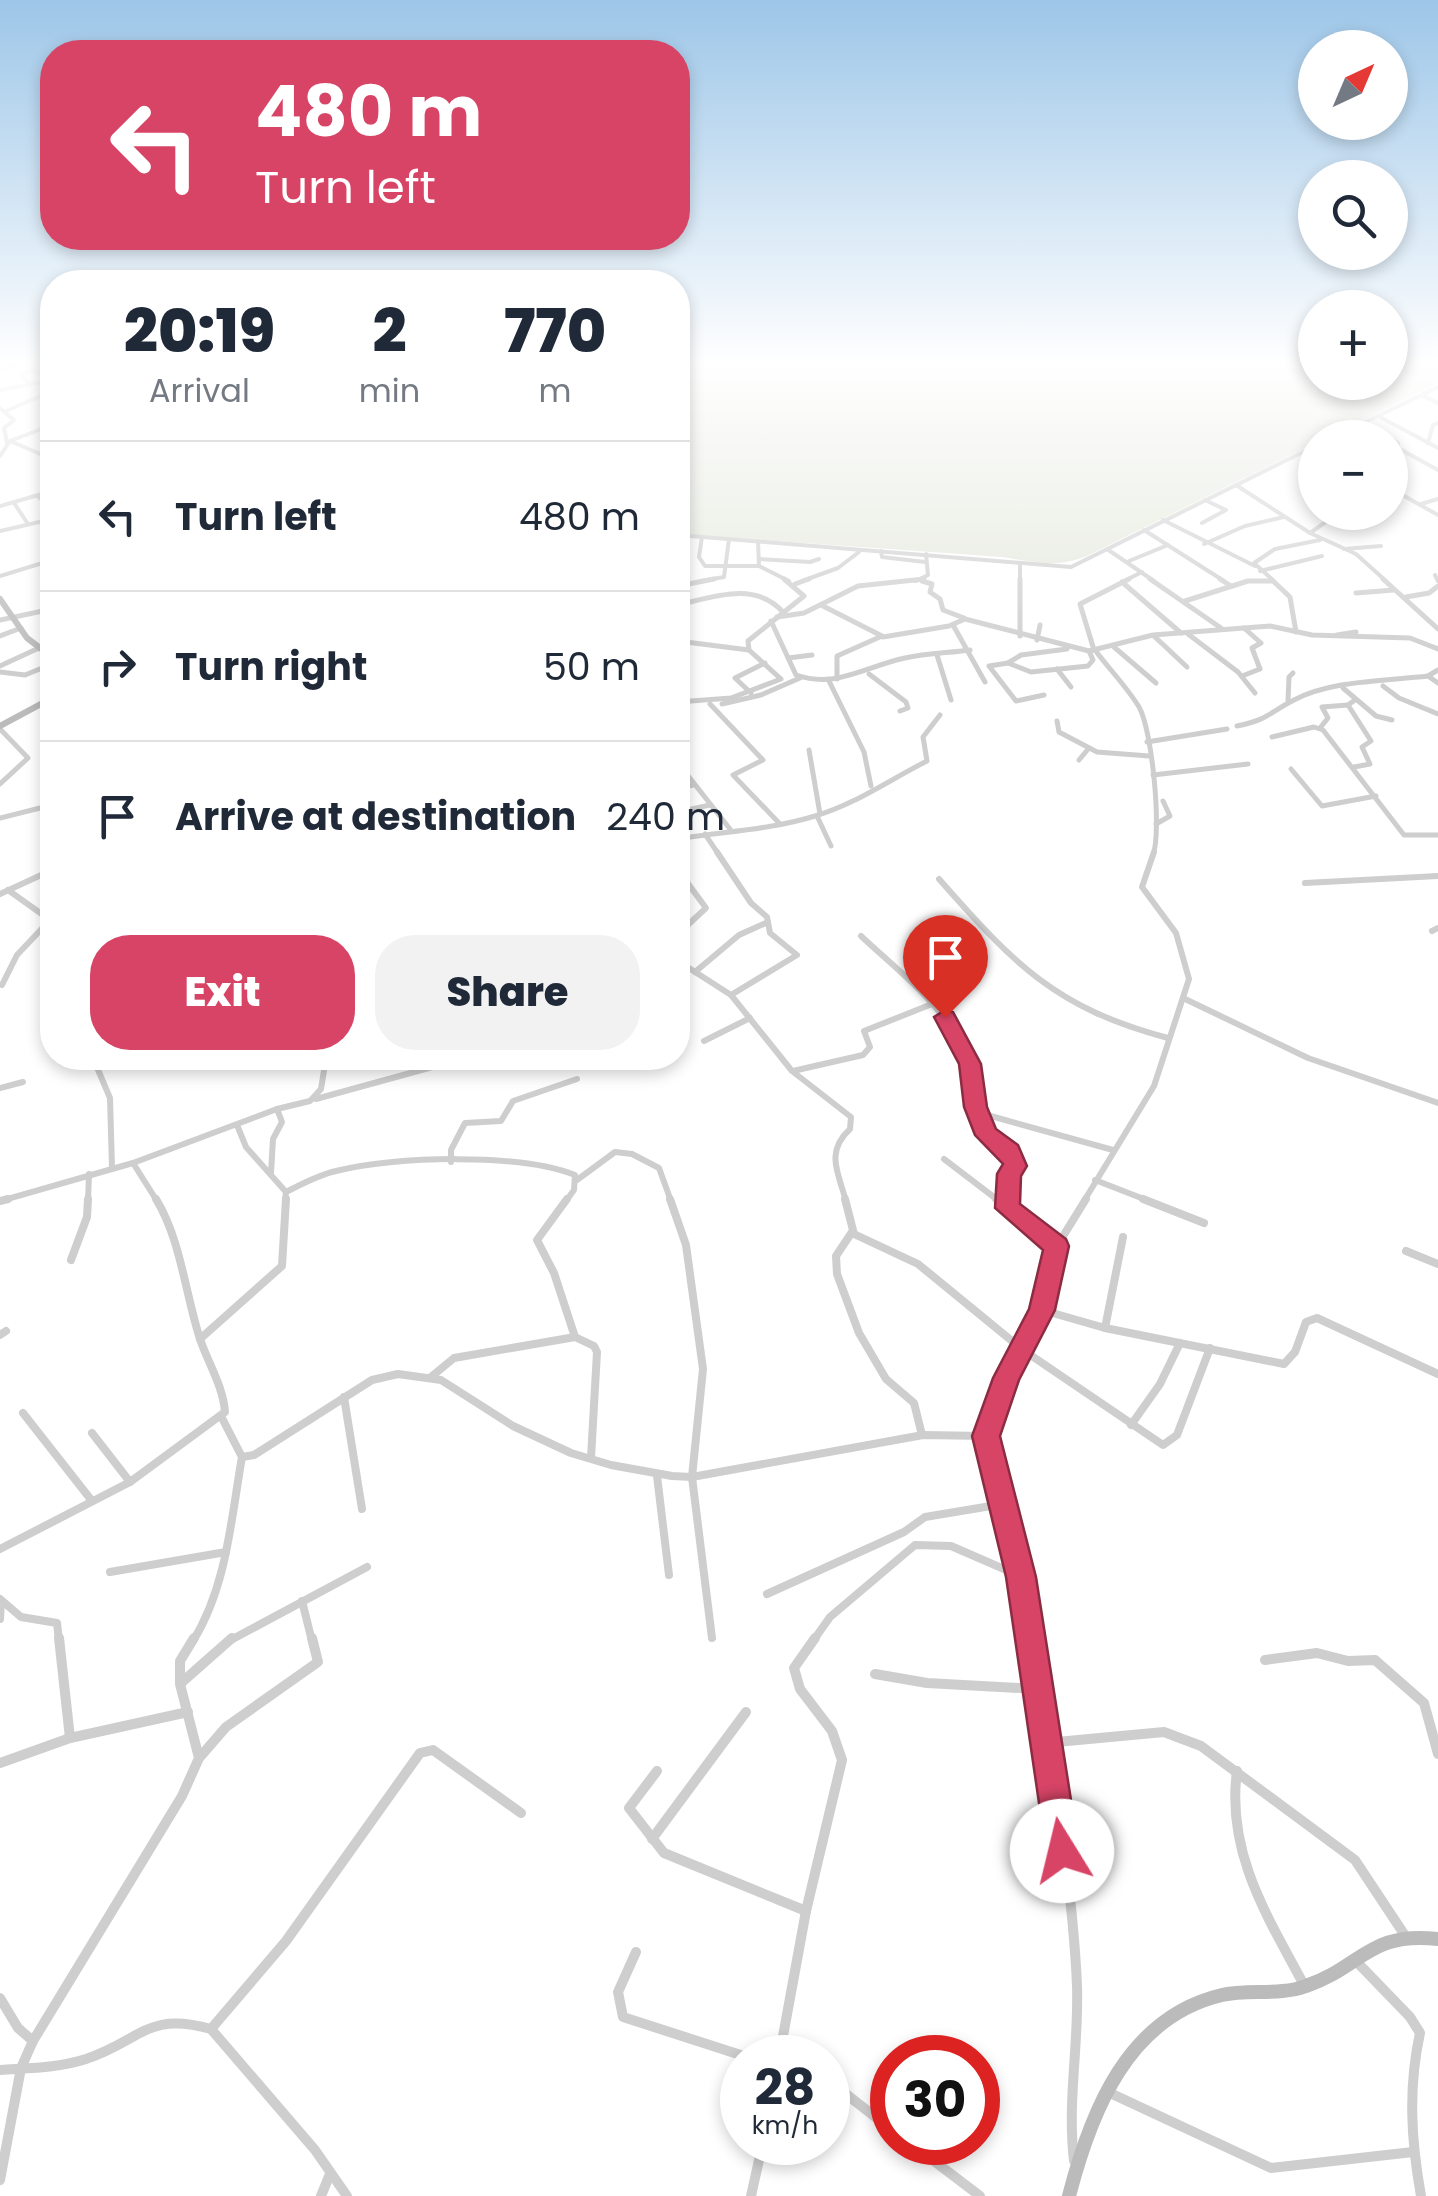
<!DOCTYPE html>
<meta charset="utf-8">
<style>
:root{--surface:#fff;--page:#f2f2f3;--text:#1f2937;--muted:#747a83;--line:#e0e1e3;--accent:#d74466}
body{margin:0;font-family:Poppins,sans-serif;background:var(--page);color:var(--text);height:100vh;display:flex;flex-direction:column;font-size:38px;white-space:nowrap}
*{box-sizing:border-box;margin:0}
p{font-size:32px;color:var(--muted)}
.icon{flex:none;width:55px;height:55px;fill:none;stroke:currentColor;stroke-width:2;stroke-linecap:round;stroke-linejoin:round}
.map{position:relative;flex:1;overflow:hidden}
.details{position:absolute;left:40px;top:270px;width:650px;height:800px;display:flex;flex-direction:column;background:var(--surface);border-radius:40px;box-shadow:0 5px 15px #0003}
.details>*{flex:none}
.hud{position:absolute;left:40px;top:40px;width:650px;height:210px;border-radius:40px;box-shadow:0 5px 15px #0003;background:#d74466;color:#fff;overflow:hidden}
.needle{width:65px;rotate:44deg}
.fabs{position:absolute;left:1298px;top:30px;display:grid;gap:20px}
.fabs a{display:grid;place-items:center;width:110px;height:110px;border-radius:50%;background:var(--surface);box-shadow:0 5px 15px #0003;font-size:50px}
.speed{position:absolute;left:720px;top:2035px;display:flex;gap:20px;font-size:50px;font-weight:700;text-align:center}
.speed>*{display:grid;place-content:center;width:130px;height:130px;border-radius:50%;background:var(--surface);box-shadow:0 5px 15px #0003;line-height:1}
.speed small{font-size:25px;font-weight:400}
.speed .limit{border:15px solid #d22;background:#fff;color:#111}
.pin{position:absolute;display:grid;place-items:center;width:85px;height:85px;color:#fff;margin:-102px -42px;border-radius:50% 50% 50% 0;rotate:-45deg;box-shadow:0 0 10px #0007}
.pin .icon{rotate:45deg}
.me{position:absolute;width:110px;margin:-55px;rotate:351deg;stroke-linejoin:round;filter:drop-shadow(0 0 8px #0008)}
.turn{display:flex;align-items:center;gap:35px;height:210px;padding:0 50px;font-size:45px}
.turn .icon{width:130px;height:130px;stroke-width:2.5}
.turn b{display:block;font-size:70px;line-height:85px}
.eta{display:flex;justify-content:space-evenly;align-items:center;height:170px;text-align:center}
.eta b{font-size:60px;font-weight:800;line-height:70px}
.action{display:flex;gap:20px;margin-top:auto;padding:20px 50px}
.action a{flex:1;height:115px;border-radius:40px;background:var(--accent);color:#fff;font-size:40px;font-weight:800;line-height:115px;text-align:center}
.action a+a{background:var(--page);color:var(--text)}
ul{padding:0;list-style:none}
li{display:flex;align-items:center;gap:30px;height:150px;padding:0 50px;border-top:2px solid var(--line)}
li div{flex:1}
li b{display:block;font-size:38px}
li em{font-style:normal}
.map>svg:first-child{display:block}
.green{fill:#e3e7db}
.lines{fill:none;stroke-linecap:round;stroke-linejoin:round}
.street-far4{stroke:#cecece;stroke-width:4}
.street-far3{stroke:#cecece;stroke-width:5}
.street-far2{stroke:#cecece;stroke-width:6}
.street-far1{stroke:#cecece;stroke-width:8}
.street{stroke:#cecece;stroke-width:10}
.secondary-far1{stroke:#bbb;stroke-width:6}
.secondary{stroke:#bbb;stroke-width:14}
.route{fill:#d74466;stroke:#8c2c42;stroke-width:2.5}
</style>
<div class="map">
<svg width="1438" height="2196" viewBox="0 0 1438 2196">
<rect width="100%" height="100%" fill="#fff"/>
<path class="green" d="M 678,365 L 1315,365 L 1315,382 L 1390,382 L 1390,365 L 1438,365 L 1438,383 L 1328,437 L 1315,438 L 1315,443 L 1087,556 C 1057,568 1034,562 1002,557 L 678,534 Z"/>
<g class="lines">
<g class="street-far4">
<path d="M 23,365 L 51,380"/>
<path d="M 0,368 L 19,365"/>
<path d="M 29,384 L 21,375 L 33,370"/>
<path d="M 0,390 L 52,380"/>
<path d="M 1421,395 L 1438,403"/>
<path d="M 0,408 L 14,420 L 4,428 L 7,443"/>
<path d="M 4,412 L 52,391"/>
<path d="M 1380,417 L 1438,448"/>
<path d="M 1360,424 L 1388,438"/>
<path d="M 1332,438 L 1438,387"/>
<path d="M 1390,438 L 1398,443 L 1398,448 L 1438,470"/>
<path d="M 10,441 L 52,459"/>
<path d="M 1428,443 L 1433,425 L 1438,423"/>
<path d="M 0,456 L 10,441 L 52,425"/>
<path d="M 1236,485 L 1310,533 L 1356,554 L 1386,581"/>
<path d="M 1390,488 L 1438,515"/>
<path d="M 37,496 L 52,508"/>
<path d="M 14,503 L 28,524"/>
<path d="M 1421,504 L 1438,499"/>
<path d="M 0,506 L 52,491"/>
<path d="M 1163,520 L 1255,566"/>
<path d="M 1202,523 L 1226,510 L 1205,500"/>
<path d="M 1144,530 L 1224,581"/>
<path d="M 0,531 L 52,519"/>
<path d="M 1310,533 L 1330,519 L 1354,513"/>
<path d="M 678,535 L 1071,567 L 1315,446"/>
<path d="M 702,537 L 699,557 L 705,566 L 759,566"/>
<path d="M 758,541 L 759,566 L 789,581"/>
<path d="M 1204,544 L 1245,526 L 1284,517"/>
<path d="M 1107,549 L 1154,581"/>
<path d="M 1344,549 L 1381,546"/>
<path d="M 881,551 L 882,557 L 925,562"/>
<path d="M 759,559 L 810,562 L 819,559"/>
<path d="M 1129,561 L 1168,545"/>
<path d="M 1020,563 L 1020,581"/>
<path d="M 1260,571 L 1322,556"/>
<path d="M 1435,575 L 1438,581"/>
<path d="M 0,576 L 52,560"/>
<path d="M 701,581 L 724,577 L 729,539"/>
<path d="M 802,581 L 838,568 L 859,552"/>
<path d="M 916,581 L 928,575 L 926,554"/>
<path d="M 1124,581 L 1142,572"/>
<path d="M 1247,581 L 1271,581"/>
<path d="M 1274,581 L 1254,563 L 1275,549 L 1320,540"/>
</g>
<g class="street-far3">
<path d="M 1020,579 L 1020,636"/>
<path d="M 1150,579 L 1221,628"/>
<path d="M 1220,579 L 1231,586"/>
<path d="M 1271,579 L 1290,597 L 1296,632"/>
<path d="M 1383,579 L 1438,629"/>
<path d="M 922,581 L 932,584 L 930,592 L 940,599 L 943,610 L 964,618"/>
<path d="M 1122,582 L 1181,633"/>
<path d="M 795,584 L 809,579"/>
<path d="M 678,586 L 714,579"/>
<path d="M 1356,593 L 1394,590"/>
<path d="M 1406,597 L 1429,593 L 1438,586"/>
<path d="M 1185,601 L 1248,581 L 1271,581"/>
<path d="M 678,605 C 713,597 754,581 782,611"/>
<path d="M 821,605 L 882,636 L 837,656 L 837,679"/>
<path d="M 777,617 L 804,613 L 858,586 L 924,579"/>
<path d="M 0,620 L 52,609"/>
<path d="M 771,621 L 796,675 C 837,689 866,666 905,658 C 927,653 949,653 970,650"/>
<path d="M 953,625 L 985,682"/>
<path d="M 1188,634 L 1238,672 L 1255,693"/>
<path d="M 1337,635 L 1356,632"/>
<path d="M 0,636 L 21,628"/>
<path d="M 1154,636 L 1187,667"/>
<path d="M 883,637 L 949,626 L 965,619 L 1089,651 L 1153,635 L 1270,626 L 1312,635 L 1410,638 L 1438,649"/>
<path d="M 1037,640 L 1040,625"/>
<path d="M 678,641 L 749,650"/>
<path d="M 1114,647 L 1156,683"/>
<path d="M 1094,650 L 1080,604 L 1129,579"/>
<path d="M 1095,650 C 1109,669 1127,687 1139,707 C 1152,729 1162,831 1153,855"/>
<path d="M 937,655 L 951,700"/>
<path d="M 788,658 L 812,655"/>
<path d="M 1008,663 L 1021,655 L 1067,649"/>
<path d="M 0,666 L 41,647"/>
<path d="M 1057,669 L 1071,687"/>
<path d="M 1438,670 L 1428,676 L 1438,683"/>
<path d="M 0,672 L 25,675 L 52,664"/>
<path d="M 869,674 L 906,702 L 908,708 L 900,711"/>
<path d="M 1242,676 L 1260,669 L 1252,648 L 1261,643 L 1244,628"/>
<path d="M 828,679 L 864,752 L 871,786"/>
<path d="M 1383,686 L 1399,698 L 1438,714"/>
<path d="M 1343,688 L 1376,716 L 1392,720"/>
<path d="M 751,693 L 735,678 L 765,663"/>
<path d="M 1044,695 L 1016,701 L 989,666 L 1008,663 L 1031,672 L 1088,666 L 1093,660 L 1089,651"/>
<path d="M 1288,701 L 1289,677 L 1293,673"/>
<path d="M 678,702 L 731,698 L 781,679 L 749,650 L 748,641 L 804,596 L 784,579"/>
<path d="M 710,704 L 763,760 L 733,775 L 780,824"/>
<path d="M 722,704 L 761,695 L 800,678"/>
<path d="M 1057,721 L 1059,732 L 1097,752 L 1149,756"/>
<path d="M 1237,726 C 1270,719 1268,713 1294,700 C 1332,680 1386,681 1428,676"/>
<path d="M 1320,728 L 1328,718 L 1322,707 L 1348,705"/>
<path d="M 0,729 L 28,758 L 0,784"/>
<path d="M 1272,737 L 1314,727 L 1323,730 L 1404,835 L 1438,835"/>
<path d="M 1147,742 L 1227,729"/>
<path d="M 43,745 L 52,742"/>
<path d="M 809,750 L 820,814"/>
<path d="M 1079,760 L 1089,748"/>
<path d="M 678,763 L 730,829"/>
<path d="M 1354,767 L 1370,764 L 1362,747 L 1371,741 L 1348,705 L 1355,700"/>
<path d="M 1291,769 L 1322,806 L 1376,796"/>
<path d="M 1153,775 L 1248,764"/>
<path d="M 678,789 L 693,785"/>
<path d="M 678,812 L 710,805"/>
<path d="M 817,816 L 831,846"/>
<path d="M 0,818 L 52,805"/>
<path d="M 1156,824 L 1170,816 L 1163,801"/>
<path d="M 705,834 L 719,855"/>
<path d="M 678,839 C 725,831 770,830 815,816 C 854,805 891,779 927,761 L 923,737 L 940,715"/>
</g>
<g class="street-far2">
<path d="M 717,852 L 751,903 L 767,917 L 770,933 L 797,955 L 731,995"/>
<path d="M 678,870 L 706,908 L 678,934"/>
<path d="M 939,879 C 1014,964 1055,1008 1168,1038"/>
<path d="M 1305,883 L 1438,876"/>
<path d="M 0,894 L 52,870"/>
<path d="M 1432,931 L 1438,928"/>
<path d="M 861,936 C 898,971 944,1004 964,1053 C 971,1072 970,1096 980,1113 L 1113,1150"/>
<path d="M 678,961 L 731,995 L 792,1071 L 851,1117 L 850,1129 C 825,1152 838,1172 846,1201"/>
<path d="M 695,972 L 739,935 L 768,922"/>
<path d="M 2,985 L 17,955 L 50,920 L 8,890"/>
<path d="M 1183,998 L 1308,1058 L 1438,1103"/>
<path d="M 704,1041 L 750,1018"/>
<path d="M 93,1058 L 110,1098 L 112,1168"/>
<path d="M 793,1071 L 863,1055 L 870,1047 L 864,1031 L 932,1004"/>
<path d="M 0,1088 L 23,1082"/>
<path d="M 316,1099 L 465,1058"/>
<path d="M 981,1115 L 987,1130 L 1015,1166 L 1009,1174 L 1007,1201"/>
<path d="M 237,1125 L 246,1147 L 286,1192 L 285,1201"/>
<path d="M 944,1159 L 999,1201"/>
<path d="M 451,1162 L 451,1150 L 465,1123 L 501,1121 L 513,1101 L 577,1079"/>
<path d="M 133,1163 L 157,1201"/>
<path d="M 271,1173 L 273,1139 L 282,1122 L 277,1109"/>
<path d="M 577,1180 L 615,1152 L 632,1154 L 659,1168 L 671,1201"/>
<path d="M 1095,1180 L 1149,1201"/>
<path d="M 286,1192 C 302,1184 318,1175 336,1171 C 394,1156 520,1153 575,1175 L 574,1190 L 566,1201"/>
<path d="M 0,1201 L 133,1163 L 277,1109 L 310,1101 L 321,1089 L 326,1058"/>
<path d="M 88,1201 L 89,1174"/>
<path d="M 1084,1201 L 1154,1086 L 1189,979 L 1176,933 L 1142,887 L 1154,852"/>
</g>
<g class="street-far1">
<path d="M 670,1199 L 686,1245 L 703,1369 L 692,1477 L 712,1638"/>
<path d="M 845,1199 L 854,1234 L 918,1264 L 1023,1350 L 1163,1445 L 1177,1435 L 1210,1348"/>
<path d="M 996,1199 L 1057,1246"/>
<path d="M 1143,1199 L 1204,1223"/>
<path d="M 0,1201 L 8,1199"/>
<path d="M 1007,1206 L 1007,1199"/>
<path d="M 852,1232 L 836,1256 L 837,1274 L 859,1333 L 886,1379 L 914,1403 L 922,1435"/>
<path d="M 1406,1251 L 1438,1264"/>
<path d="M 71,1260 L 87,1217 L 88,1199"/>
<path d="M 1042,1310 L 1105,1328 L 1284,1364 L 1295,1352 L 1306,1322 L 1317,1318 L 1438,1374"/>
<path d="M 1105,1328 L 1123,1237"/>
<path d="M 0,1335 L 6,1331"/>
<path d="M 575,1337 L 594,1346 L 597,1352 L 591,1458"/>
<path d="M 200,1339 L 282,1266 L 286,1199"/>
<path d="M 431,1377 L 454,1358 L 575,1337 L 554,1273 L 537,1240 L 567,1199"/>
<path d="M 344,1397 L 362,1509"/>
<path d="M 23,1413 L 92,1501"/>
<path d="M 222,1418 L 242,1457 L 254,1455 L 372,1380 L 398,1374 L 441,1380 L 513,1426 L 571,1453 L 611,1465 L 672,1476 L 692,1477 L 923,1435 L 986,1436"/>
<path d="M 1131,1425 L 1160,1384 L 1180,1343"/>
<path d="M 92,1433 L 130,1482"/>
<path d="M 657,1476 L 669,1575"/>
<path d="M 0,1549 L 130,1482 L 225,1412 C 223,1386 208,1363 200,1339 C 185,1293 181,1240 156,1199"/>
<path d="M 110,1572 L 226,1552"/>
<path d="M 767,1594 L 904,1532 L 925,1517 L 1003,1504"/>
<path d="M 0,1599 L 21,1617 L 57,1623 L 59,1641"/>
<path d="M 302,1601 L 312,1641"/>
<path d="M 0,1619 L 1,1601"/>
<path d="M 193,1641 C 227,1586 231,1519 242,1457"/>
<path d="M 229,1641 L 367,1567"/>
<path d="M 813,1641 L 830,1617 L 915,1545 L 951,1546 L 1020,1576"/>
<path d="M 1031,1641 L 1021,1577 L 986,1436 L 1006,1377 L 1042,1310 L 1057,1246 L 1086,1199"/>
</g>
<g class="street">
<path d="M 59,1638 L 70,1738"/>
<path d="M 1030,1638 C 1048,1753 1072,1869 1077,1986 C 1079,2045 1067,2102 1074,2161"/>
<path d="M 1265,1660 L 1317,1653 L 1348,1661 L 1375,1660 L 1424,1703 L 1438,1754"/>
<path d="M 875,1674 L 927,1683 L 1038,1689"/>
<path d="M 181,1683 L 232,1638"/>
<path d="M 1046,1743 L 1164,1732 L 1201,1746 L 1355,1860 L 1404,1934"/>
<path d="M 200,1757 L 226,1727 L 318,1662 L 312,1638"/>
<path d="M 0,1763 L 70,1738 L 188,1712"/>
<path d="M 657,1771 L 629,1808 L 664,1853 L 806,1911"/>
<path d="M 1237,1771 C 1226,1852 1267,1916 1304,1985"/>
<path d="M 652,1839 L 746,1712"/>
<path d="M 636,1952 L 618,1992 L 623,2017 L 750,2058"/>
<path d="M 1354,1959 L 1410,2017 L 1420,2033 C 1408,2088 1411,2140 1421,2196"/>
<path d="M 0,1998 L 18,2028 L 33,2041"/>
<path d="M 211,2029 L 286,1941 L 420,1753 L 433,1750 L 521,1813"/>
<path d="M 782,2044 L 799,2058"/>
<path d="M 779,2058 L 806,1911 L 842,1760 L 832,1731 L 800,1689 L 794,1668 L 815,1638"/>
<path d="M 0,2070 C 28,2068 59,2068 86,2059 C 141,2041 146,2011 211,2029 L 315,2150 L 347,2196"/>
<path d="M 828,2080 L 892,2130"/>
<path d="M 1110,2093 L 1271,2168 L 1413,2152"/>
<path d="M 909,2142 L 980,2196"/>
<path d="M 0,2180 L 21,2068 L 33,2041 L 182,1796 L 199,1758 L 180,1684 L 180,1661 L 194,1638"/>
<path d="M 321,2196 L 330,2174"/>
<path d="M 751,2196 L 763,2142"/>
</g>
<g class="secondary-far1">
<path d="M 0,599 L 27,638 L 52,657"/>
<path d="M 0,726 L 52,698"/>
</g>
<path class="secondary" d="M 1069,2196 C 1091,2111 1128,2017 1222,1995 C 1250,1989 1279,1996 1306,1986 C 1362,1967 1369,1931 1438,1939"/>
</g>
<linearGradient id="sky" x2="0" y2="1"><stop stop-color="#9dc6e8"/><stop offset="0.54" stop-color="#fff"/><stop offset="1" stop-color="#fff" stop-opacity="0"/></linearGradient>
<rect width="1438" height="672" fill="url(#sky)"/>
<path class="route" d="M 945,1010 L 953,1012 L 981,1064 L 987,1107 L 996,1129 L 1018,1145 L 1027,1166 L 1021,1176 L 1020,1204 L 1066,1239 L 1069,1246 L 1055,1310 L 1019,1380 L 1000,1436 L 1036,1577 L 1079,1851 L 1074,1863 L 1062,1868 L 1051,1863 L 1046,1851 L 1006,1577 L 972,1436 L 993,1378 L 1029,1309 L 1043,1250 L 995,1208 L 997,1174 L 1003,1164 L 975,1135 L 964,1107 L 959,1064 L 934,1017 Z"/>
</svg>
<div class="fabs">
<a><svg class="needle" viewBox="-14 -14 28 28"><path d="M0-13l5 13h-10z" fill="#e53935"/><path d="M0 13l5-13h-10z" fill="#747a83"/></svg></a>
<a><svg class="icon" aria-label="search" viewBox="0 0 24 24"><circle cx="10" cy="10" r="6"/><path d="M15 15l6 6"/></svg></a>
<a>+</a>
<a>−</a>
</div>
<div class="speed"><div>28<small>km/h</small></div><div class="limit">30</div></div>
<div class="pin" style="left:945px;top:1017px;background:#d93025"><svg class="icon" aria-label="arrive" viewBox="0 0 24 24"><path d="M6 21V4h12l-3 4 3 4H6"/></svg></div>
<svg class="me" style="left:1062px;top:1851px" viewBox="-20 -20 40 40"><circle r="19" fill="#fff"/><path d="M0-13L10 11 0 6-10 11z" fill="#d74466"/></svg>
<div class="hud">
<div class="turn"><svg class="icon" aria-label="left" viewBox="0 0 24 24"><path d="M17 20v-9H6M10 6l-5 5 5 5"/></svg><div><b>480 m</b>Turn left</div></div>
</div>
<section class="details">
<div class="eta">
<div><b>20:19</b><p>Arrival</p></div>
<div><b>2</b><p>min</p></div>
<div><b>770</b><p>m</p></div>
</div>
<ul>
<li><svg class="icon" aria-label="left" viewBox="0 0 24 24"><path d="M17 20v-9H6M10 6l-5 5 5 5"/></svg><div><b>Turn left</b></div><em>480 m</em></li>
<li><svg class="icon" aria-label="right" viewBox="0 0 24 24"><path d="M7 20v-9h11M14 6l5 5-5 5"/></svg><div><b>Turn right</b></div><em>50 m</em></li>
<li><svg class="icon" aria-label="arrive" viewBox="0 0 24 24"><path d="M6 21V4h12l-3 4 3 4H6"/></svg><div><b>Arrive at destination</b></div><em>240 m</em></li>
</ul>
<div class="action"><a>Exit</a><a>Share</a></div>
</section>
</div>
